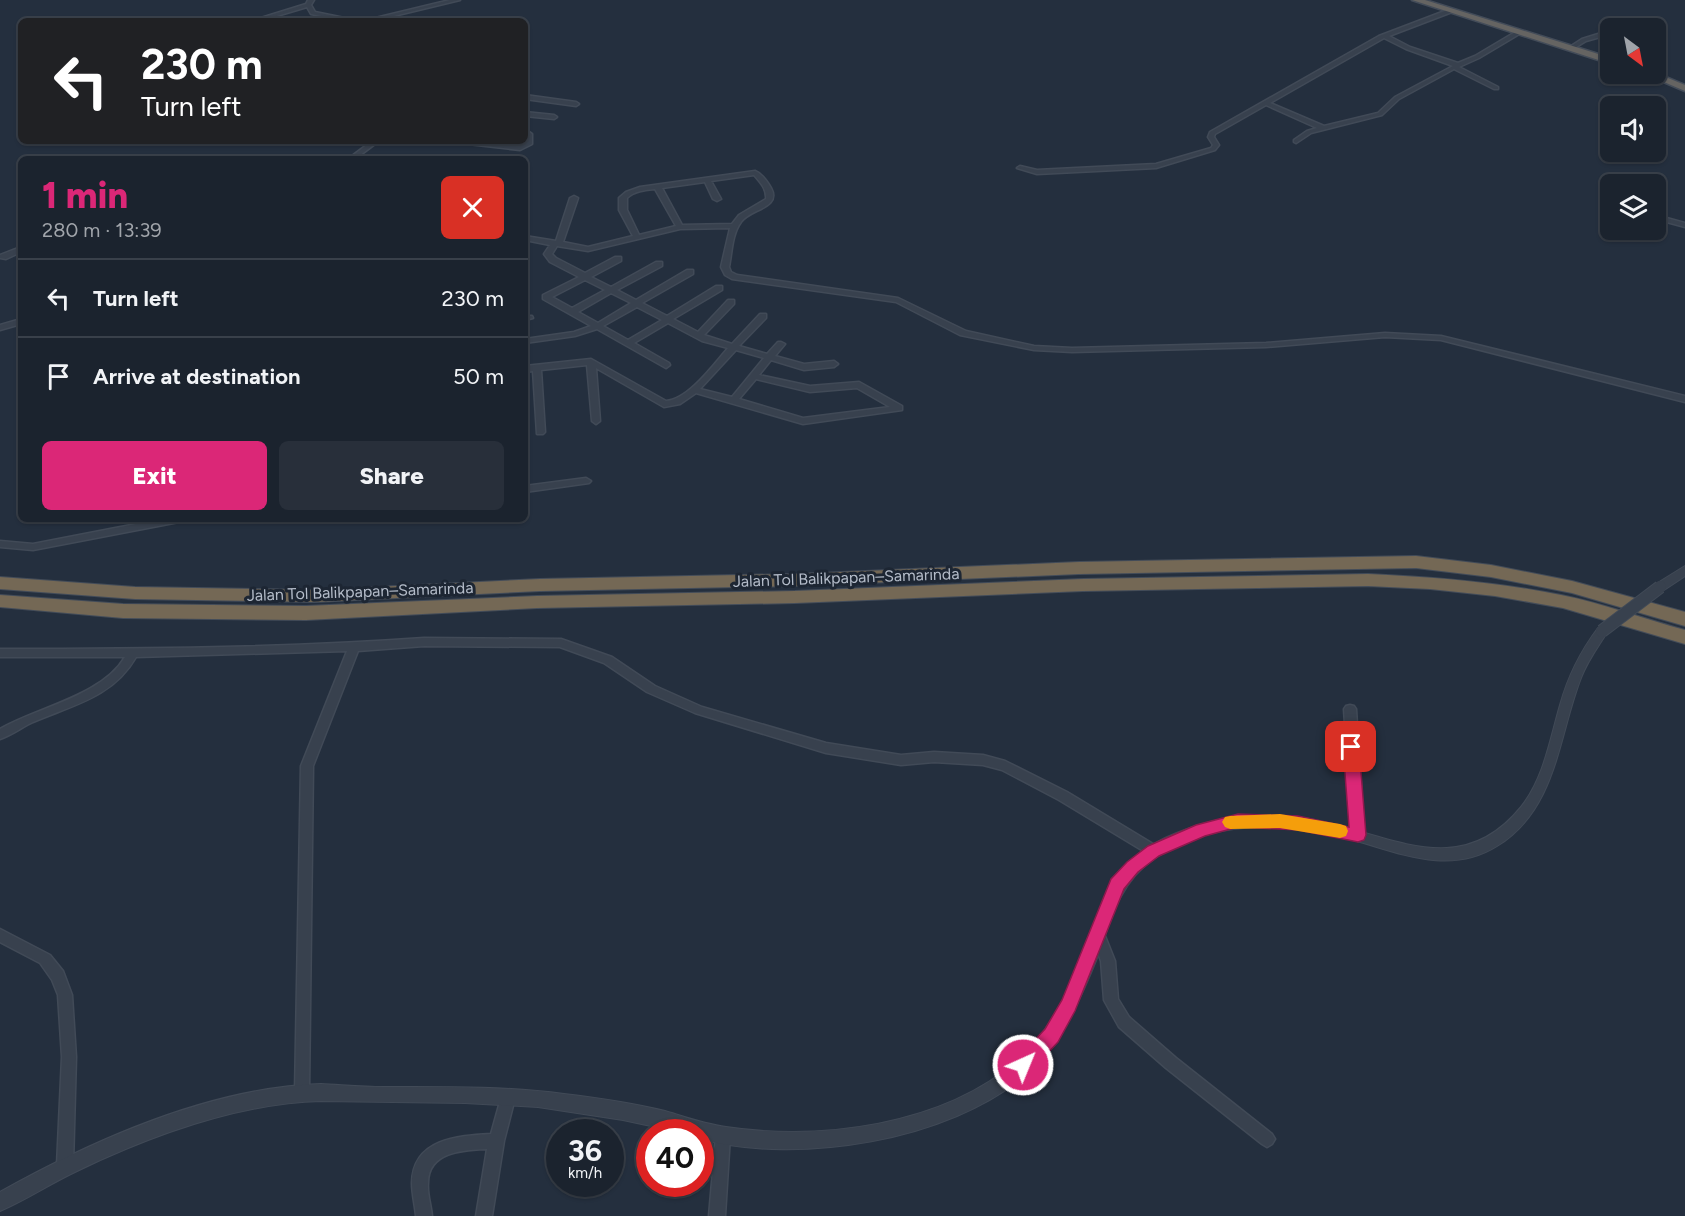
<!DOCTYPE html>
<meta charset="utf-8">
<style>
:root{--surface:#1b232e;--page:#282f3a;--text:#f1f3f6;--muted:#a0a4aa;--line:#39404a;--accent:#db2777}
body{margin:0;font-family:Figtree,sans-serif;background:var(--page);color:var(--text);height:100vh;display:flex;flex-direction:column;font-size:22px;white-space:nowrap}
*{box-sizing:border-box;margin:0}
p{font-size:20px;color:var(--muted)}
.icon{flex:none;width:33px;height:33px;fill:none;stroke:currentColor;stroke-width:2;stroke-linecap:round;stroke-linejoin:round}
.map{position:relative;flex:1;overflow:hidden}
.details{position:absolute;left:18px;top:156px;width:510px;height:366px;display:flex;flex-direction:column;background:var(--surface);border-radius:9px;box-shadow:0 2px 4px #0004,0 0 0 2px var(--line)}
.details>*{flex:none}
.guide{position:absolute;left:18px;top:18px;width:510px;height:126px;border-radius:9px;box-shadow:0 2px 4px #0004,0 0 0 2px var(--line);background:#202124;color:#fff;overflow:hidden}
.needle{width:39px;rotate:148deg}
.fabs{position:absolute;left:1600px;top:18px;display:grid;gap:12px}
.fabs a{display:grid;place-items:center;width:66px;height:66px;border-radius:9px;background:var(--surface);box-shadow:0 2px 4px #0004,0 0 0 2px var(--line);font-size:30px}
.speed{position:absolute;left:546px;top:1119px;display:flex;gap:12px;font-size:30px;font-weight:700;text-align:center}
.speed>*{display:grid;place-content:center;width:78px;height:78px;border-radius:50%;background:var(--surface);box-shadow:0 2px 4px #0004,0 0 0 2px var(--line);line-height:1}
.speed small{font-size:15px;font-weight:400}
.speed .limit{border:9px solid #d22;background:#fff;color:#111}
.pin{position:absolute;display:grid;place-items:center;width:51px;height:51px;color:#fff;margin:-26px;border-radius:12px;box-shadow:0 3px 9px #0006}
.me{position:absolute;width:66px;margin:-33px;rotate:44deg;stroke-linejoin:round;filter:drop-shadow(0 0 4px #0008)}
.turn{display:flex;align-items:center;gap:21px;height:126px;padding:0 24px;font-size:27px}
.turn .icon{width:78px;height:78px;stroke-width:2.5}
.turn b{display:block;font-size:42px;line-height:51px}
.round{display:grid;place-items:center;flex:none;width:63px;height:63px;border-radius:9px;background:var(--page)}
.head{display:flex;align-items:center;justify-content:space-between;height:102px;padding:0 24px}
h1{font-size:36px;font-weight:800;line-height:45px;color:var(--accent)}
.button{display:flex;gap:12px;margin-top:auto;padding:12px 24px}
.button a{flex:1;height:69px;border-radius:9px;background:var(--accent);color:#fff;font-size:24px;font-weight:800;line-height:69px;text-align:center}
.button a+a{background:var(--page);color:var(--text)}
ul{padding:0;list-style:none}
li{display:flex;align-items:center;gap:18px;height:78px;padding:0 24px;border-top:2px solid var(--line)}
li div{flex:1}
li b{display:block;font-size:22px}
li em{font-style:normal}
.map>svg:first-child{display:block}
.lines{fill:none;stroke-linecap:round;stroke-linejoin:round}
.minor-casing{stroke:#414a57;stroke-width:3}
.tertiary-casing{stroke:#414a57;stroke-width:2}
.trunk-casing{stroke:#434c59;stroke-width:3}
.motorway-casing{stroke:#434c59;stroke-width:2}
.minor{fill:#38414e;fill-rule:evenodd}
.tertiary{fill:#38414e;fill-rule:evenodd}
.trunk{fill:#656462;fill-rule:evenodd}
.motorway{fill:#746855;fill-rule:evenodd}
.tertiary-bridge-casing{stroke:#414a57;stroke-width:14;stroke-linecap:butt}
.tertiary-bridge{stroke:#38414e;stroke-width:12}
.route{fill:#db2777;stroke:#8e194d;stroke-width:1.5}
.slow{fill:#f59e0b}
.labels{text-anchor:middle;stroke-width:6;stroke-linejoin:round;paint-order:stroke}
.street-label{font-size:16px;fill:#b4bcc9;stroke:#1d2633}
</style>
<div class="map">
<svg width="1685" height="1216" viewBox="0 0 1685 1216">
<rect width="100%" height="100%" fill="#242f3e"/>
<g class="lines">
<defs>
<g id="minor">
<path d="M 308,0 L 314,0 L 311,5 L 315,12 L 359,21 L 347,21 L 311,14 L 307,7 L 260,21 L 251,21 L 306,4 Z"/>
<path d="M 450,0 L 460,0 L 373,21 L 363,21 Z"/>
<path d="M 1450,9 L 1452,12 L 1389,36 L 1410,47 L 1458,63 L 1475,56 L 1517,31 L 1521,31 L 1521,33 L 1479,58 L 1459,67 L 1498,87 L 1498,89 L 1494,89 L 1454,69 L 1399,99 L 1382,115 L 1311,133 L 1296,143 L 1294,142 L 1294,140 L 1307,131 L 1317,128 L 1266,105 L 1215,134 L 1214,137 L 1219,145 L 1215,150 L 1156,168 L 1037,174 L 1017,168 L 1020,166 L 1037,170 L 1156,164 L 1211,148 L 1213,145 L 1208,137 L 1210,132 L 1379,36 ZM 1384,38 L 1406,49 L 1453,66 L 1395,97 L 1378,113 L 1324,126 L 1270,103 Z"/>
<path d="M 1643,25 L 1645,26 L 1645,28 L 1630,28 Z"/>
<path d="M 1611,30 L 1611,34 L 1586,41 L 1573,49 L 1568,48 L 1582,39 Z"/>
<path d="M 525,95 L 576,102 L 579,104 L 576,106 L 525,99 Z"/>
<path d="M 525,112 L 554,115 L 557,117 L 554,119 L 525,116 Z"/>
<path d="M 525,129 L 532,134 L 532,144 L 520,150 L 459,143 L 456,141 L 476,141 L 519,146 L 526,143 Z"/>
<path d="M 372,141 L 379,141 L 355,159 L 348,159 Z"/>
<path d="M 755,171 C 762,174 767,181 771,188 C 782,208 750,209 741,222 C 732,234 732,252 729,267 L 731,272 L 737,275 L 898,298 L 966,331 L 1034,346 L 1072,348 L 1266,343 L 1385,333 L 1441,336 L 1685,396 L 1685,402 L 1441,340 L 1385,337 L 1266,347 L 1072,352 L 1034,350 L 960,335 L 896,302 L 732,279 L 725,275 L 721,267 L 730,228 L 680,229 L 588,251 L 557,246 L 552,254 L 556,258 L 585,273 L 615,257 L 621,257 L 621,261 L 591,277 L 611,287 L 656,262 L 662,262 L 662,266 L 617,290 L 636,300 L 687,270 L 693,270 L 693,274 L 642,303 L 667,316 L 716,286 L 722,286 L 722,290 L 673,319 L 698,332 L 728,300 L 734,300 L 734,304 L 704,335 L 732,344 L 760,314 L 766,314 L 766,318 L 739,346 L 767,354 L 778,342 L 781,342 L 785,344 L 775,356 L 804,364 L 834,361 L 838,364 L 834,367 L 804,370 L 771,360 L 759,375 L 810,386 L 859,382 L 902,406 L 902,410 L 803,424 L 696,393 L 680,404 L 664,407 L 596,368 L 600,421 L 596,424 L 592,421 L 587,365 L 541,370 L 545,432 L 543,434 L 537,434 L 533,371 L 525,372 L 525,366 L 591,359 L 666,401 C 688,400 714,364 728,348 L 702,341 L 668,323 L 634,343 L 669,363 L 670,365 L 666,368 L 597,329 L 575,336 L 525,343 L 525,339 L 574,332 L 591,326 L 543,299 L 543,295 L 579,277 L 550,262 L 544,254 L 550,245 L 525,240 L 525,236 L 556,241 L 570,198 L 574,196 L 578,198 L 563,242 L 588,247 L 633,236 L 619,210 L 619,198 L 626,192 L 640,187 ZM 754,175 C 760,182 767,189 766,199 L 739,215 L 732,224 L 682,225 L 662,188 L 705,182 L 713,199 L 717,201 L 721,199 L 711,181 ZM 655,189 L 676,226 L 639,235 L 627,210 L 627,198 C 634,191 645,190 655,189 ZM 585,280 L 605,290 L 572,308 L 552,297 ZM 611,293 L 631,303 L 598,323 L 578,312 ZM 637,307 L 662,320 L 628,340 L 603,326 ZM 736,350 L 764,358 L 732,397 L 700,389 ZM 756,379 L 810,392 L 857,388 L 890,407 L 803,418 L 739,399 Z"/>
<path d="M 1663,217 L 1685,223 L 1685,227 L 1663,221 Z"/>
<path d="M 21,247 L 21,252 L 6,259 L 0,258 L 0,255 Z"/>
<path d="M 525,316 L 532,316 L 533,318 L 525,320 Z"/>
<path d="M 21,319 L 21,324 L 0,330 L 0,325 Z"/>
<path d="M 586,478 L 591,481 L 589,483 L 525,492 L 525,486 Z"/>
<path d="M 162,519 L 184,519 L 179,522 L 33,550 L 0,547 L 0,541 L 33,544 Z"/>
<path d="M 424,638 L 561,639 L 612,657 L 655,686 L 702,707 L 826,743 L 901,755 L 934,752 L 983,755 L 1005,761 L 1067,792 L 1158,847 L 1160,851 L 1158,855 L 1154,856 L 1150,855 L 1059,800 L 1002,770 L 983,765 L 934,762 L 901,765 L 826,753 L 695,713 L 647,692 L 604,663 L 560,647 L 424,646 L 358,651 L 313,766 L 309,1093 L 307,1098 L 302,1100 L 297,1098 L 295,1093 L 301,766 L 347,651 L 136,657 C 113,697 73,705 33,722 C 22,727 12,735 0,739 L 0,729 C 38,707 102,696 125,657 L 0,657 L 0,649 C 141,649 283,648 424,638 Z"/>
<path d="M 1350,705 L 1354,706 L 1356,709 L 1364,835 L 1362,839 L 1358,840 L 1354,839 L 1352,835 L 1344,709 L 1346,706 Z"/>
<path d="M 0,929 L 50,955 L 63,971 L 72,995 L 76,1057 L 73,1165 L 70,1170 L 65,1173 L 60,1170 L 57,1165 L 62,1057 L 58,995 L 52,980 L 40,963 L 0,942 Z"/>
<path d="M 1098,929 L 1103,931 L 1115,961 L 1118,999 L 1129,1017 L 1176,1058 L 1272,1134 L 1275,1139 L 1272,1144 L 1267,1147 L 1262,1144 L 1166,1068 L 1119,1027 L 1104,1000 L 1101,961 L 1091,935 L 1093,931 Z"/>
<path d="M 508,1091 L 513,1093 L 515,1098 L 504,1141 L 492,1216 L 476,1216 L 487,1149 C 464,1150 428,1151 428,1183 C 427,1194 431,1205 432,1216 L 416,1216 C 415,1205 412,1194 412,1183 C 413,1139 457,1136 491,1134 L 501,1098 L 503,1093 Z"/>
<path d="M 723,1129 L 728,1131 L 730,1136 L 725,1216 L 709,1216 L 716,1136 L 718,1131 Z"/>
</g>
<g id="tertiary">
<path d="M 1685,566 L 1685,576 L 1664,590 L 1656,590 L 1654,587 L 1656,584 Z"/>
<path d="M 1602,627 L 1608,631 C 1598,647 1588,660 1581,678 C 1558,737 1557,809 1497,846 C 1448,877 1396,851 1346,838 C 1282,822 1211,820 1154,859 C 1120,882 1111,919 1098,956 C 1090,976 1081,997 1071,1016 C 1060,1038 1046,1058 1027,1074 C 949,1141 799,1165 700,1139 L 700,1132 L 679,1132 L 623,1120 L 538,1107 L 465,1103 L 321,1101 C 239,1103 150,1136 77,1171 C 51,1183 26,1200 0,1211 L 0,1192 C 93,1140 213,1087 321,1084 C 342,1085 363,1087 384,1087 C 444,1087 504,1086 564,1094 C 598,1098 632,1103 665,1111 C 685,1117 705,1124 726,1127 C 820,1141 942,1126 1017,1061 C 1044,1037 1063,1004 1077,970 C 1100,913 1104,868 1165,838 C 1209,817 1256,811 1303,818 C 1383,829 1457,886 1521,807 C 1544,778 1550,739 1560,705 C 1568,676 1580,652 1598,628 Z"/>
</g>
<g id="trunk">
<path d="M 1412,0 L 1425,0 L 1611,58 L 1611,64 Z"/>
<path d="M 1656,73 L 1685,85 L 1685,91 L 1645,74 Z"/>
</g>
<g id="motorway">
<path d="M 1416,556 L 1491,565 L 1572,581 L 1685,612 L 1685,626 L 1572,593 L 1491,577 L 1416,568 L 1079,574 L 795,586 L 540,591 L 314,602 L 135,599 L 0,589 L 0,577 L 135,587 L 314,590 L 540,579 L 795,574 L 1079,562 Z"/>
<path d="M 1368,574 C 1433,577 1497,582 1561,595 C 1602,603 1644,619 1685,630 L 1685,644 L 1563,608 L 1495,596 L 1430,589 L 1368,586 L 1083,591 L 795,603 L 537,608 L 306,620 L 123,618 L 0,607 L 0,595 L 123,604 L 306,606 L 537,596 L 795,591 L 1083,579 Z"/>
</g>
</defs>
<use href="#minor" class="minor-casing"/>
<use href="#tertiary" class="tertiary-casing"/>
<use href="#trunk" class="trunk-casing"/>
<use href="#motorway" class="motorway-casing"/>
<use href="#minor" class="minor"/>
<use href="#tertiary" class="tertiary"/>
<use href="#trunk" class="trunk"/>
<use href="#motorway" class="motorway"/>
<defs>
<path id="tertiary-bridge" d="M 1602,631 L 1660,587"/>
</defs>
<use href="#tertiary-bridge" class="tertiary-bridge-casing"/>
<use href="#tertiary-bridge" class="tertiary-bridge"/>
</g>
<path class="route" d="M 1351,741 L 1356,743 L 1359,747 L 1366,835 L 1364,840 L 1358,842 L 1298,830 L 1238,827 L 1205,836 L 1159,856 L 1138,872 L 1124,889 L 1075,1011 L 1058,1042 L 1030,1072 L 1023,1075 L 1017,1072 L 1014,1065 L 1017,1059 L 1045,1029 L 1062,1000 L 1111,879 L 1127,862 L 1148,846 L 1196,825 L 1238,814 L 1298,816 L 1349,827 L 1343,747 L 1346,743 Z"/>
<path class="slow" d="M 1280,814 L 1340,824 L 1346,826 L 1348,831 L 1346,836 L 1340,838 L 1280,828 L 1230,829 L 1225,827 L 1222,822 L 1225,817 L 1230,816 Z"/>
<g class="labels">
<g class="street-label">
<text transform="translate(846 577) rotate(-2)" y="6">Jalan Tol Balikpapan–Samarinda</text>
<text transform="translate(360 591) rotate(-2)" y="6">Jalan Tol Balikpapan–Samarinda</text>
</g>
</g>
</svg>
<div class="fabs">
<a><svg class="needle" viewBox="-14 -14 28 28"><path d="M0-13l5 13h-10z" fill="#e53935"/><path d="M0 13l5-13h-10z" fill="#a0a4aa"/></svg></a>
<a><svg class="icon" aria-label="sound" viewBox="0 0 24 24"><path d="M4 9h4l5-4v14l-5-4H4zM17 9q2 3 0 6"/></svg></a>
<a><svg class="icon" aria-label="layers" viewBox="0 0 24 24"><path d="M12 4l9 5-9 5-9-5zM3 14l9 5 9-5"/></svg></a>
</div>
<div class="speed"><div>36<small>km/h</small></div><div class="limit">40</div></div>
<div class="pin" style="left:1351px;top:747px;background:#d93025"><svg class="icon" aria-label="arrive" viewBox="0 0 24 24"><path d="M6 21V4h12l-3 4 3 4H6"/></svg></div>
<svg class="me" style="left:1023px;top:1065px" viewBox="-20 -20 40 40"><circle r="17" fill="#db2777" stroke="#fff" stroke-width="3"/><path d="M0-11L8 9 0 5-8 9z" fill="#fff"/></svg>
<div class="guide">
<div class="turn"><svg class="icon" aria-label="left" viewBox="0 0 24 24"><path d="M17 20v-9H6M10 6l-5 5 5 5"/></svg><div><b>230 m</b>Turn left</div></div>
</div>
<section class="details">
<div class="head"><div><h1>1 min</h1><p>280 m · 13:39</p></div><a class="round" style="background:#d93025;color:#fff"><svg class="icon" aria-label="close" viewBox="0 0 24 24"><path d="M6 6l12 12M18 6L6 18"/></svg></a></div>
<ul>
<li><svg class="icon" aria-label="left" viewBox="0 0 24 24"><path d="M17 20v-9H6M10 6l-5 5 5 5"/></svg><div><b>Turn left</b></div><em>230 m</em></li>
<li><svg class="icon" aria-label="arrive" viewBox="0 0 24 24"><path d="M6 21V4h12l-3 4 3 4H6"/></svg><div><b>Arrive at destination</b></div><em>50 m</em></li>
</ul>
<div class="button"><a>Exit</a><a>Share</a></div>
</section>
</div>
